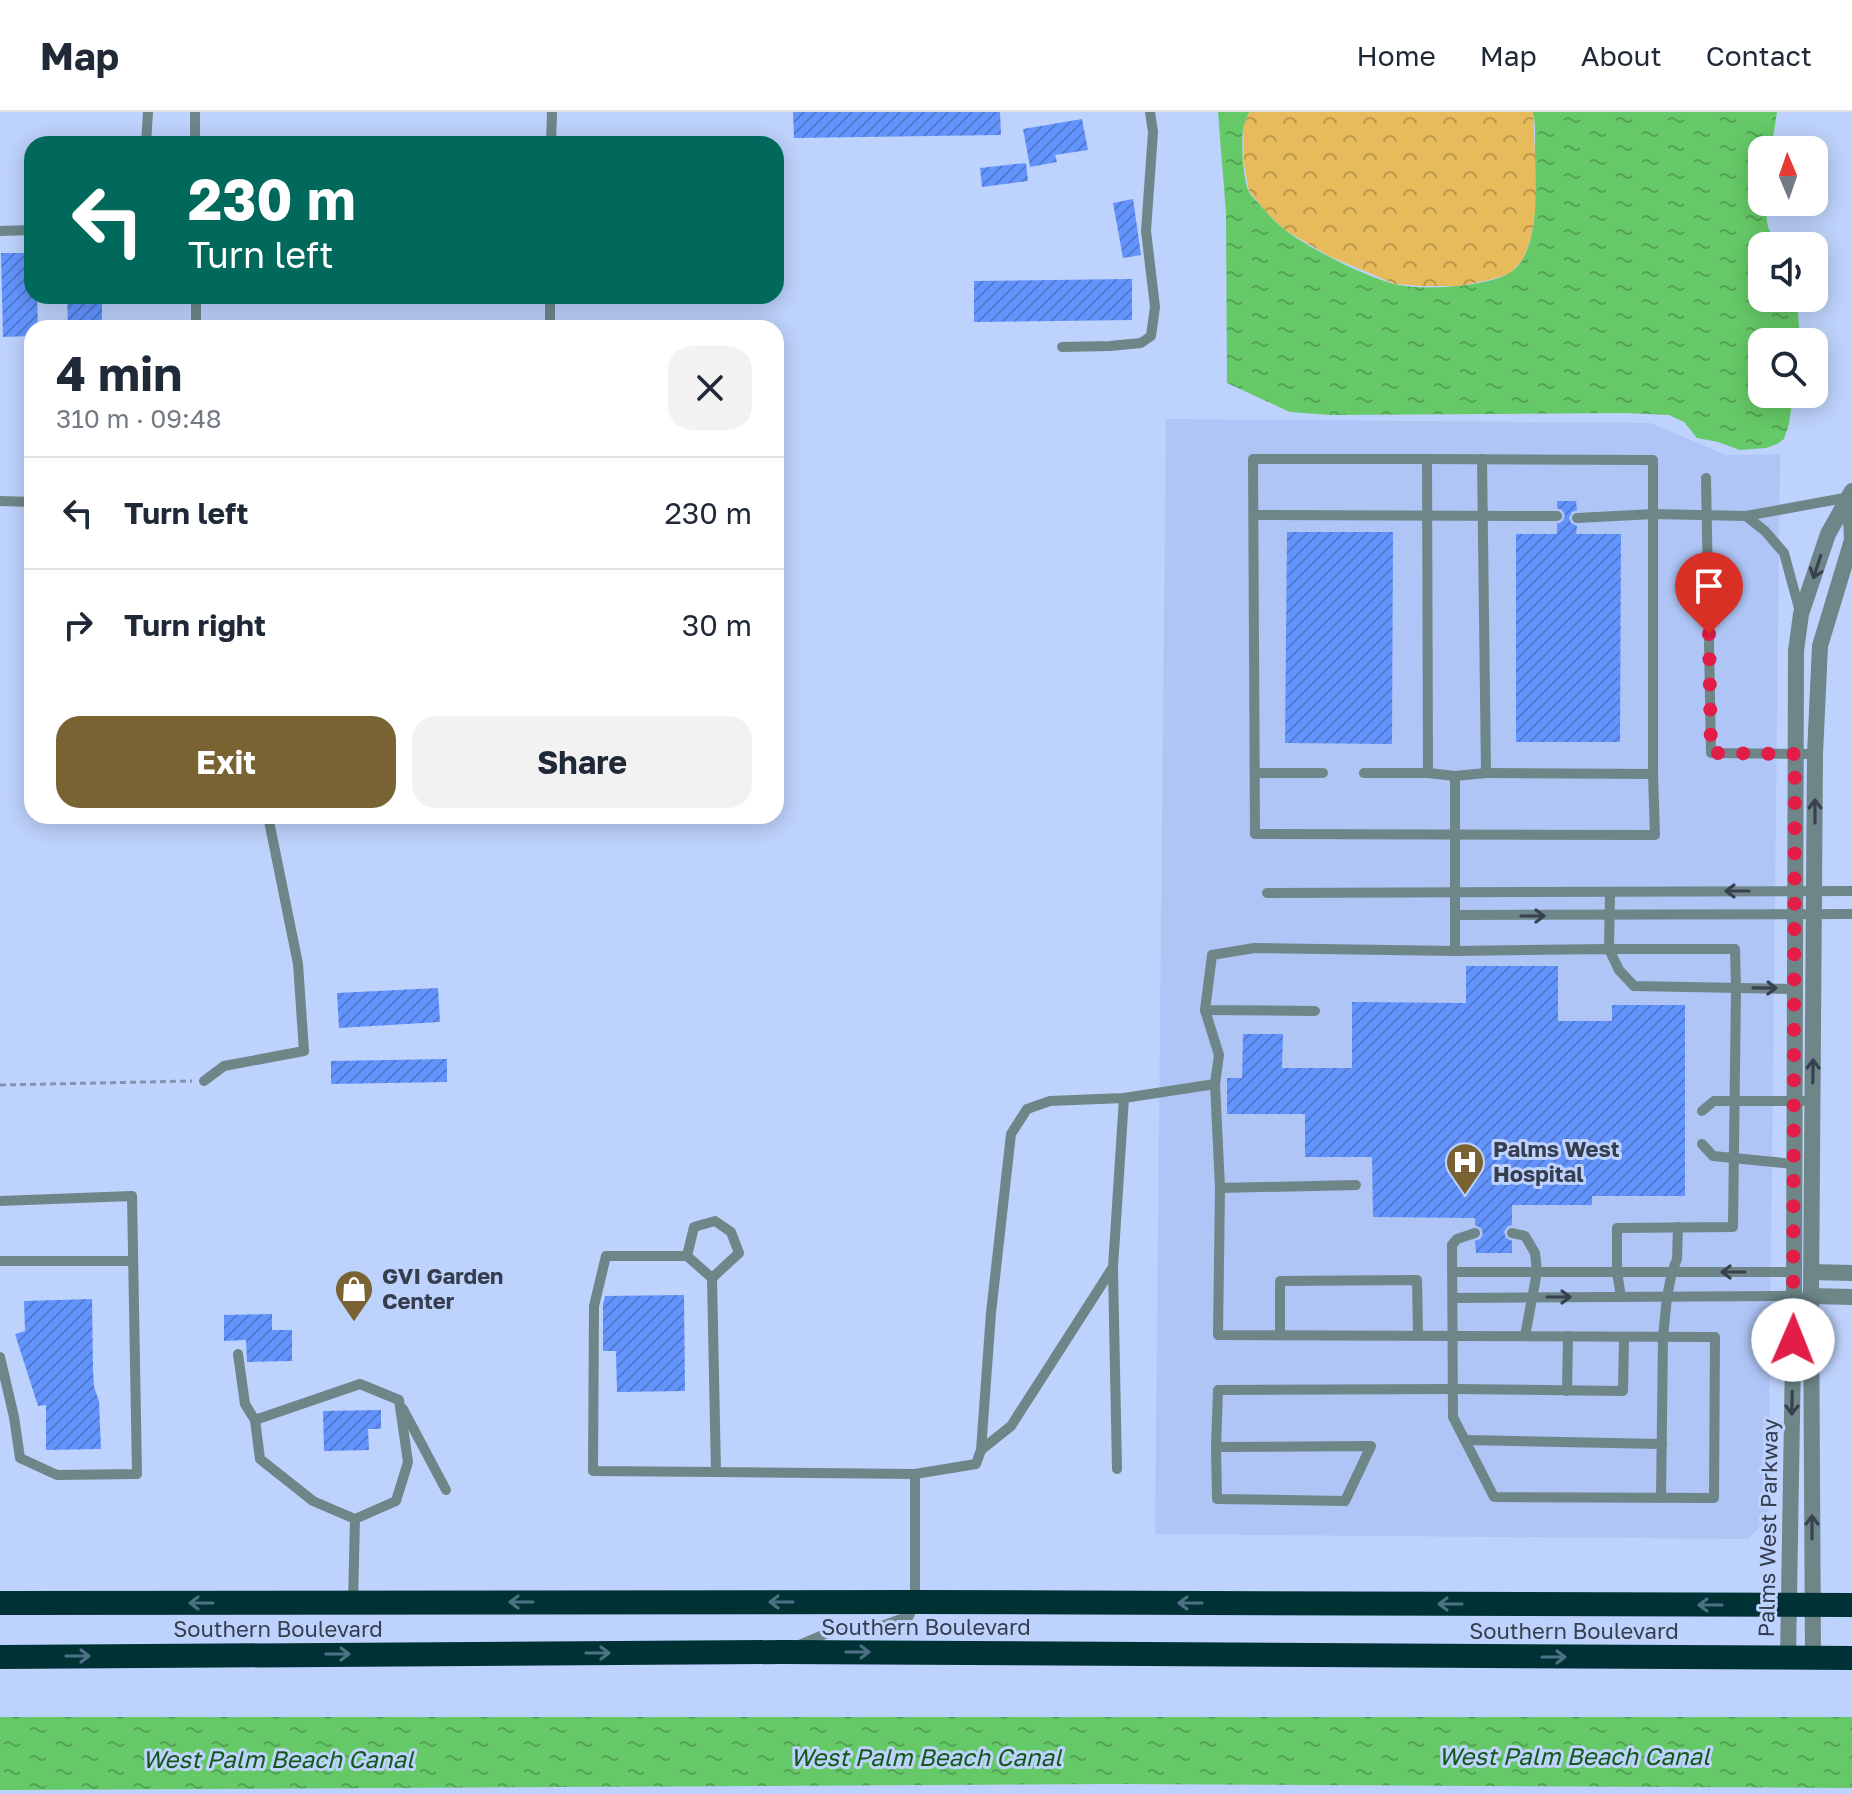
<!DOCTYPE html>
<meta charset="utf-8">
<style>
:root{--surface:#fff;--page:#f2f2f3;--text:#1f2937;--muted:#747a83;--line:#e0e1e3;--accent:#7a6333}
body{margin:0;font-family:"Golos Text",sans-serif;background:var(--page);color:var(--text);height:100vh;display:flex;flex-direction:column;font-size:30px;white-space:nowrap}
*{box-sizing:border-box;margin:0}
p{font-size:26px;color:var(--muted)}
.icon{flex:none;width:44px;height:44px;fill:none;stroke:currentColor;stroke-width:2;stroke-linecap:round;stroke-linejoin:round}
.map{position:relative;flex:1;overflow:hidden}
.side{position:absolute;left:24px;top:208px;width:760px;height:504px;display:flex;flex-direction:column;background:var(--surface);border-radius:24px;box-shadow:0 4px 20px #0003}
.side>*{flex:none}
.banner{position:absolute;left:24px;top:24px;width:760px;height:168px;border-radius:24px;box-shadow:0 4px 20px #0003;background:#00695c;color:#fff;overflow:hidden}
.needle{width:52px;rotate:358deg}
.tools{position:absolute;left:1748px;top:24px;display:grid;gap:16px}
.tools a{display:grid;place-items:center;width:80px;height:80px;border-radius:16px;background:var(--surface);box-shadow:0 4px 20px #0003;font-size:40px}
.pin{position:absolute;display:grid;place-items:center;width:68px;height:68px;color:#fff;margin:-82px -34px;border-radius:50% 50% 50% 0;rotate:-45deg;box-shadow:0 0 8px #0007}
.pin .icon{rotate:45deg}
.me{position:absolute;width:88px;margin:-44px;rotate:1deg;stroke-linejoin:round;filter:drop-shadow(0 0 6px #0008)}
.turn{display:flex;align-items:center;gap:28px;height:168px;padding:0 32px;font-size:36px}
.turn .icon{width:104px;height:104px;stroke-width:2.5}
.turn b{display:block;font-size:56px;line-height:68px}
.round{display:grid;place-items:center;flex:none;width:84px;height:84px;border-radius:24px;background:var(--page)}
.headline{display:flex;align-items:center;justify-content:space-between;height:136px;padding:0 32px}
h1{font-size:48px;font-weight:700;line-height:60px}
.primary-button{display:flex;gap:16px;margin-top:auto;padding:16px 32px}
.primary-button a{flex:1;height:92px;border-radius:24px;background:var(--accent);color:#fff;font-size:32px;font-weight:700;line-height:92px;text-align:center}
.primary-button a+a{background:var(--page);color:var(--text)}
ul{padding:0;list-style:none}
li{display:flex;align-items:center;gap:24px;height:112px;padding:0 32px;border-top:2px solid var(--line)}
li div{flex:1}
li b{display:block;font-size:30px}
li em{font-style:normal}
header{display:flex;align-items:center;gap:48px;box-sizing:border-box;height:112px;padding:0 40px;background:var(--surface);border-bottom:2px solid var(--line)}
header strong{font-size:38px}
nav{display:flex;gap:44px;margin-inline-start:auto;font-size:28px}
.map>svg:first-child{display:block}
.built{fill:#aec5f5}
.forest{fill:url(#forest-crowns)}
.water{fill:url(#water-ripples)}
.building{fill:url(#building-hatch)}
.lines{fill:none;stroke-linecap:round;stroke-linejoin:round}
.path{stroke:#8392b1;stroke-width:3;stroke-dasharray:6 4;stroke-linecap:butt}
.lane{stroke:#6e8688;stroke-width:10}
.street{stroke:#6e8688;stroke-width:16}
.highway{stroke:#003135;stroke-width:24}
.oneway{stroke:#384151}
.oneway2{stroke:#4c7185}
.route{stroke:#e11d48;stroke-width:14;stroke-dasharray:0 25.2}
.labels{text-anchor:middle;stroke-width:6;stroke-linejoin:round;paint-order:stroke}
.poi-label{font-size:22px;font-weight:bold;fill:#353d4e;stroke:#bdd2fc;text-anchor:start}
.street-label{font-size:22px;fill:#353d4e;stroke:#bdd2fc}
.water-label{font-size:24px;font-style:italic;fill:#145919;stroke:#bdd2fc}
</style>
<header>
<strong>Map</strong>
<nav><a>Home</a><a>Map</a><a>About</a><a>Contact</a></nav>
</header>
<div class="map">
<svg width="1852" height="1682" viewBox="0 0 1852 1682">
<defs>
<pattern id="forest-crowns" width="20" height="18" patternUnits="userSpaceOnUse" patternTransform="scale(2)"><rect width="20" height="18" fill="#e7ba5b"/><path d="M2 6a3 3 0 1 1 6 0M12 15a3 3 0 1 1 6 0" fill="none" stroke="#bc984d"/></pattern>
<pattern id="water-ripples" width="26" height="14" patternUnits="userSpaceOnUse" patternTransform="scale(2)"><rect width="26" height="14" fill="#65c967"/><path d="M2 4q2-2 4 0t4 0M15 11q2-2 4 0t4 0" fill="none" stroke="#54a457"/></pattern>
<pattern id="building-hatch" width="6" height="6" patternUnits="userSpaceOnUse" patternTransform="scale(2)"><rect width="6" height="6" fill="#6394fe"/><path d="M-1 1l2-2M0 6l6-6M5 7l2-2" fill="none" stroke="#527ad0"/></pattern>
</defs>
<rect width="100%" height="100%" fill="#bdd2fc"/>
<path class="built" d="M 1166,307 L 1650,311 L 1726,343 L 1780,342 L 1768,1406 L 1748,1427 L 1155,1422 Z"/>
<path class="forest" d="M 1249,0 L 1533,0 L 1537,89 L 1531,126 L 1523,147 L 1510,162 L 1489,168 L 1459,174 L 1421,174 L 1395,172 L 1329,144 L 1285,118 L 1266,100 L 1249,79 L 1244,52 L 1243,16 Z"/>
<g class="water">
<path d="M 1218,0 L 1249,0 C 1247,5 1244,11 1243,17 C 1241,32 1243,64 1248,78 C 1250,83 1256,88 1259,92 C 1267,101 1276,111 1285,118 C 1310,137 1364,164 1394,172 C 1420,179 1484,175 1508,162 C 1541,144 1536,74 1535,42 C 1535,28 1536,14 1533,0 L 1777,0 L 1771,38 L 1762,38 L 1762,90 L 1764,90 L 1768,115 L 1776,134 L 1762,134 L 1762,186 L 1797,186 L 1800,230 L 1762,230 L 1762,282 L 1793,282 L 1789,312 L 1784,327 L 1777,332 L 1766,336 L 1740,338 L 1718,330 L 1697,326 L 1684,310 L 1669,303 L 1625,301 L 1330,303 L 1290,300 L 1227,271 L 1226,101 Z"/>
<path d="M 0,1605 L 1852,1605 L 1852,1676 L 1118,1672 L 0,1678 Z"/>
</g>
<g class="building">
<path d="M 793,0 L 1000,0 L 1001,23 L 794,26 Z"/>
<path d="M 1082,7 L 1088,38 L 1055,43 L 1057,50 L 1030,55 L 1023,17 Z"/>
<path d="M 1026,51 L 1028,69 L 982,75 L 980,56 Z"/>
<path d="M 1133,87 L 1141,143 L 1123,146 L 1113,91 Z"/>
<path d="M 1,141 L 32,141 L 32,184 L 37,184 L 38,216 L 32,216 L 32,224 L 3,225 Z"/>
<path d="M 1132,167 L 1132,208 L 974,210 L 974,169 Z"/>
<path d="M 67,184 L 102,184 L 102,216 L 68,216 Z"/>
<path d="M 1557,389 L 1576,389 L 1577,398 L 1572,400 L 1569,406 L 1571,411 L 1577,414 L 1576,422 L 1621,422 L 1620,630 L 1516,630 L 1516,422 L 1557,422 L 1557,412 L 1563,409 L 1565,403 L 1562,398 L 1557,396 Z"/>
<path d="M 1287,420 L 1393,420 L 1392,632 L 1285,631 Z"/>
<path d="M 1466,854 L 1558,854 L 1558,909 L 1612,909 L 1612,893 L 1685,893 L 1685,1084 L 1592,1084 L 1592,1093 L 1512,1093 L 1512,1113 L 1507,1115 L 1504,1120 L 1506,1126 L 1512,1129 L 1512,1141 L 1476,1141 L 1475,1129 L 1480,1127 L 1483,1122 L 1481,1116 L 1475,1113 L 1475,1106 L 1373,1105 L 1372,1045 L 1305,1045 L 1305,1002 L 1227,1002 L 1227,966 L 1242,966 L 1243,922 L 1283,922 L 1282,956 L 1352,956 L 1352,890 L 1466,891 Z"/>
<path d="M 438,876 L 440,910 L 339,916 L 337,881 Z"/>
<path d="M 447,947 L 447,970 L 331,972 L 331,949 Z"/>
<path d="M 684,1183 L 685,1279 L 617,1280 L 616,1239 L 603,1239 L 603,1192 L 605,1184 Z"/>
<path d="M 92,1187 L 93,1258 L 94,1275 L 99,1289 L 101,1337 L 46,1338 L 46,1293 L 38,1294 L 15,1222 L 25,1219 L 24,1189 Z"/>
<path d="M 272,1202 L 272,1218 L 292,1218 L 292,1249 L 247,1250 L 246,1228 L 224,1229 L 224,1203 Z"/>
<path d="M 381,1298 L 381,1317 L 368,1317 L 369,1338 L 324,1339 L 323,1299 Z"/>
</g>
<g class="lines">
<path class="path" d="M 0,973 L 192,969"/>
<g class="lane">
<path d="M 195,0 L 195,32"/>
<path d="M 146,32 L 148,0"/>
<path d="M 551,32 L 552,0"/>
<path d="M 0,119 L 32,118"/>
<path d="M 196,184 L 196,216"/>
<path d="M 550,216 L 550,184"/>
<path d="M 1062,235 L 1110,234 L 1141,231 L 1151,224 L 1155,195 L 1146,119 L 1153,20 L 1150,0"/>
<path d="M 1427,347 L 1653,348 L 1653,662 L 1486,661"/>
<path d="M 1482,347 L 1486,661 L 1455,664 L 1428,661 L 1427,347 L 1253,347 L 1255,722 L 1655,723 L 1653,662"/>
<path d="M 1706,366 L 1711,641 L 1815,642"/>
<path d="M 0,389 L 32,390"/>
<path d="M 1254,403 L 1557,404"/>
<path d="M 1746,404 L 1765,419 L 1784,441 L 1800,500"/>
<path d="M 1577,406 L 1654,402 L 1746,404 L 1850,385"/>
<path d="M 1255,661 L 1323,661"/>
<path d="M 1364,661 L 1428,661"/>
<path d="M 1610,780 L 1609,837 L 1735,837 L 1736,876 L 1733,1115 L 1617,1116 L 1617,1160 L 1621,1185"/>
<path d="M 1267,781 L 1852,779"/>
<path d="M 1455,803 L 1852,802"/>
<path d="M 1455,839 L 1455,664"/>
<path d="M 1205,898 L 1219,943 L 1215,972 L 1220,1076 L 1356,1073"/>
<path d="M 1315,899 L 1205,898 L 1212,843 L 1254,836 L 1455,839 L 1609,837 L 1619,858 L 1634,874 L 1794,877"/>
<path d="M 204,969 L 224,954 L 304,939 L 298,852 L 268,704"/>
<path d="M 1702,999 L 1714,989 L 1812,989"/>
<path d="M 1702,1032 L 1713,1044 L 1794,1052"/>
<path d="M 1220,1076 L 1218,1223 L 1715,1225 L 1714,1386 L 1494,1385 L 1453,1305 L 1452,1133 L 1457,1127 L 1475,1121"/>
<path d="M 0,1089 L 132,1084 L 137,1362 L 57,1363 L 20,1346 L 14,1305 L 0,1245"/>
<path d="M 1512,1121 L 1525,1124 L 1535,1141 L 1537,1160 L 1525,1224"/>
<path d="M 687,1144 L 694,1115 L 715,1109 L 731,1120 L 739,1141 L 712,1166"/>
<path d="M 0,1149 L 133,1149"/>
<path d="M 1113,1157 L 1117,1357"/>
<path d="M 1452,1160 L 1797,1160"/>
<path d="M 1453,1186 L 1799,1184"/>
<path d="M 1280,1223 L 1280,1169 L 1417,1168 L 1418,1223"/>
<path d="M 238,1242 L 245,1292 L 255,1308"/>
<path d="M 1567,1279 L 1568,1224"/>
<path d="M 403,1297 L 446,1378"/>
<path d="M 1465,1328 L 1662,1332"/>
<path d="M 1216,1335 L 1217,1387 L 1345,1389 L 1371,1334 L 1216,1335 L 1218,1278 L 1453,1277 L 1623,1279 L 1624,1225"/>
<path d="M 981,1338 L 1011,1314 L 1113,1155 L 1124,986"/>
<path d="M 716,1360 L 593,1359 L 594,1194 L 606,1144 L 687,1144 L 712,1166 L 716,1360 L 915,1362 L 915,1490 L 909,1504 L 882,1514 L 837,1517 L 799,1533"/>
<path d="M 915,1362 L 976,1352 L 981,1338 L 991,1201 L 1011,1022 L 1027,997 L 1050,989 L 1124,986 L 1215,972"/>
<path d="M 1661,1386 L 1663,1225 L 1667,1185 L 1672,1160 L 1677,1147 L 1678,1115"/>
<path d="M 353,1490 L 355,1407 L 396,1389 L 408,1350 L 399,1288 L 360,1272 L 255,1308 L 260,1347 L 313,1389 L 355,1407"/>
</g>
<g class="street">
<path d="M 1811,1160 L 1852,1161"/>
<path d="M 1811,1184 L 1852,1185"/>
<path d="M 1788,1546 L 1794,1184 L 1796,539 L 1801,502 L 1828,422 L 1852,379"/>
<path d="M 1813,1546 L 1811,1184 L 1815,642 L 1820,534 L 1852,428 L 1850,387"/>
</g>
<g class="highway">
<path d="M 0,1491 L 915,1490 L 1852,1493"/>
<path d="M 0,1545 L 782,1540 L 1852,1546"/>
</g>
</g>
<defs><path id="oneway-shaft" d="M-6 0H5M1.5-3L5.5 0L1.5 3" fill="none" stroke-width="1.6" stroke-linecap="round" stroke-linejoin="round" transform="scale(2)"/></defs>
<g class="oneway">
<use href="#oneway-shaft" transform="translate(1817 455) rotate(108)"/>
<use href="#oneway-shaft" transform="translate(1815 699) rotate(-90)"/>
<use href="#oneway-shaft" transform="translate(1737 779) rotate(180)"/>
<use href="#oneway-shaft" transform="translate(1533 804)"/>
<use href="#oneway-shaft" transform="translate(1765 876) rotate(1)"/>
<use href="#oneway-shaft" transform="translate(1813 959) rotate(-89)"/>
<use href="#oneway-shaft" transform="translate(1733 1160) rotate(-180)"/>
<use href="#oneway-shaft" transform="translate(1559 1185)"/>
<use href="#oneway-shaft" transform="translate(1792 1291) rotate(91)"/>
<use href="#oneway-shaft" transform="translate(1812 1415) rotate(-90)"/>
</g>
<g class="oneway2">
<use href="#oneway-shaft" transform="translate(521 1490) rotate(180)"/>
<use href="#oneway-shaft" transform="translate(781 1490) rotate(180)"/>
<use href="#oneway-shaft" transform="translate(201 1491) rotate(180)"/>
<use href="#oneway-shaft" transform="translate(1190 1491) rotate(-180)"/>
<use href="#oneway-shaft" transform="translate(1450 1492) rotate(-180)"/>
<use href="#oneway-shaft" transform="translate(1710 1493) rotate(-180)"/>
<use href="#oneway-shaft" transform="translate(858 1540)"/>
<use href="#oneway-shaft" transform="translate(598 1541)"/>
<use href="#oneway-shaft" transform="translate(338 1542)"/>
<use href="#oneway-shaft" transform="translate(78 1544)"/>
<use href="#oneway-shaft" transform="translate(1554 1545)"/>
</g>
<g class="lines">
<path class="route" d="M 1709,522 L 1711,641 L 1795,642 L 1793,1228"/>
</g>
<defs>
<symbol id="hospital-pin" viewBox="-11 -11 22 30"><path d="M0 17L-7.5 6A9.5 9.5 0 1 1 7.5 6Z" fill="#7a6333" stroke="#bdd2fc"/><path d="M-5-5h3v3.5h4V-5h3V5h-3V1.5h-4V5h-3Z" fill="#fff"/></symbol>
<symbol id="shop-pin" viewBox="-11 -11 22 30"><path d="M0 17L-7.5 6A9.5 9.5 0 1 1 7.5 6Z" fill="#7a6333" stroke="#bdd2fc"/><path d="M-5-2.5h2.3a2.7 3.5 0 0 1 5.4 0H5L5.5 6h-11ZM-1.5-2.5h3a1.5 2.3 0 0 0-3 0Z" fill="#fff"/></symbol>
</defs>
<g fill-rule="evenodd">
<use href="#hospital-pin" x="1443" y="1028" width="44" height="60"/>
<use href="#shop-pin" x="332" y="1155" width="44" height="60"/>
</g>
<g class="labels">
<g class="poi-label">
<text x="1493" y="1045">Palms West<tspan x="1493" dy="25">Hospital</tspan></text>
<text x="382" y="1172">GVI Garden<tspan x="382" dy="25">Center</tspan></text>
</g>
<g class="street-label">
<text transform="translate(1768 1416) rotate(-89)" y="8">Palms West Parkway</text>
<text x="926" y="1523">Southern Boulevard</text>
<text x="278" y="1525">Southern Boulevard</text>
<text x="1574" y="1527">Southern Boulevard</text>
</g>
<g class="water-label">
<text x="1574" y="1653">West Palm Beach Canal</text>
<text x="926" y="1654">West Palm Beach Canal</text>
<text x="278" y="1656">West Palm Beach Canal</text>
</g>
</g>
</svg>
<div class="tools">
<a><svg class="needle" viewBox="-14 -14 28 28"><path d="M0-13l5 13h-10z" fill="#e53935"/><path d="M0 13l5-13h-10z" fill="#747a83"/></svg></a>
<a><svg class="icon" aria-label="sound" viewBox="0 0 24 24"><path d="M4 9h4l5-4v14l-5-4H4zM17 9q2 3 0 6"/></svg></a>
<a><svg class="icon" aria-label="search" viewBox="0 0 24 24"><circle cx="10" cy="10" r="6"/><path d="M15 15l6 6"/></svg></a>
</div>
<div class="pin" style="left:1709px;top:522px;background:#d93025"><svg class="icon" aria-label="arrive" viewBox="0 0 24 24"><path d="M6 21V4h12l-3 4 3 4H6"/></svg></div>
<svg class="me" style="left:1793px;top:1228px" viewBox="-20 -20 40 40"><circle r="19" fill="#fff"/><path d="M0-13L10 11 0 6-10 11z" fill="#e11d48"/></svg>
<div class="banner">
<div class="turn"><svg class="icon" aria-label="left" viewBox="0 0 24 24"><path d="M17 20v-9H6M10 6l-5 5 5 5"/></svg><div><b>230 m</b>Turn left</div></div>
</div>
<section class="side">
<div class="headline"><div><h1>4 min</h1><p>310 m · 09:48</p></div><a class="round"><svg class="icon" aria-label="close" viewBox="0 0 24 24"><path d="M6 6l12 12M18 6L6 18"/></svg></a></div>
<ul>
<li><svg class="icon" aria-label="left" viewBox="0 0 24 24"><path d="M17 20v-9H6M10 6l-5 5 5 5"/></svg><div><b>Turn left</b></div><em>230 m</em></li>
<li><svg class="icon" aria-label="right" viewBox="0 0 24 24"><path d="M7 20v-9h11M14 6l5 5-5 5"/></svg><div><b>Turn right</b></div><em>30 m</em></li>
</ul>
<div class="primary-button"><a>Exit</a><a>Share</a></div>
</section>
</div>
